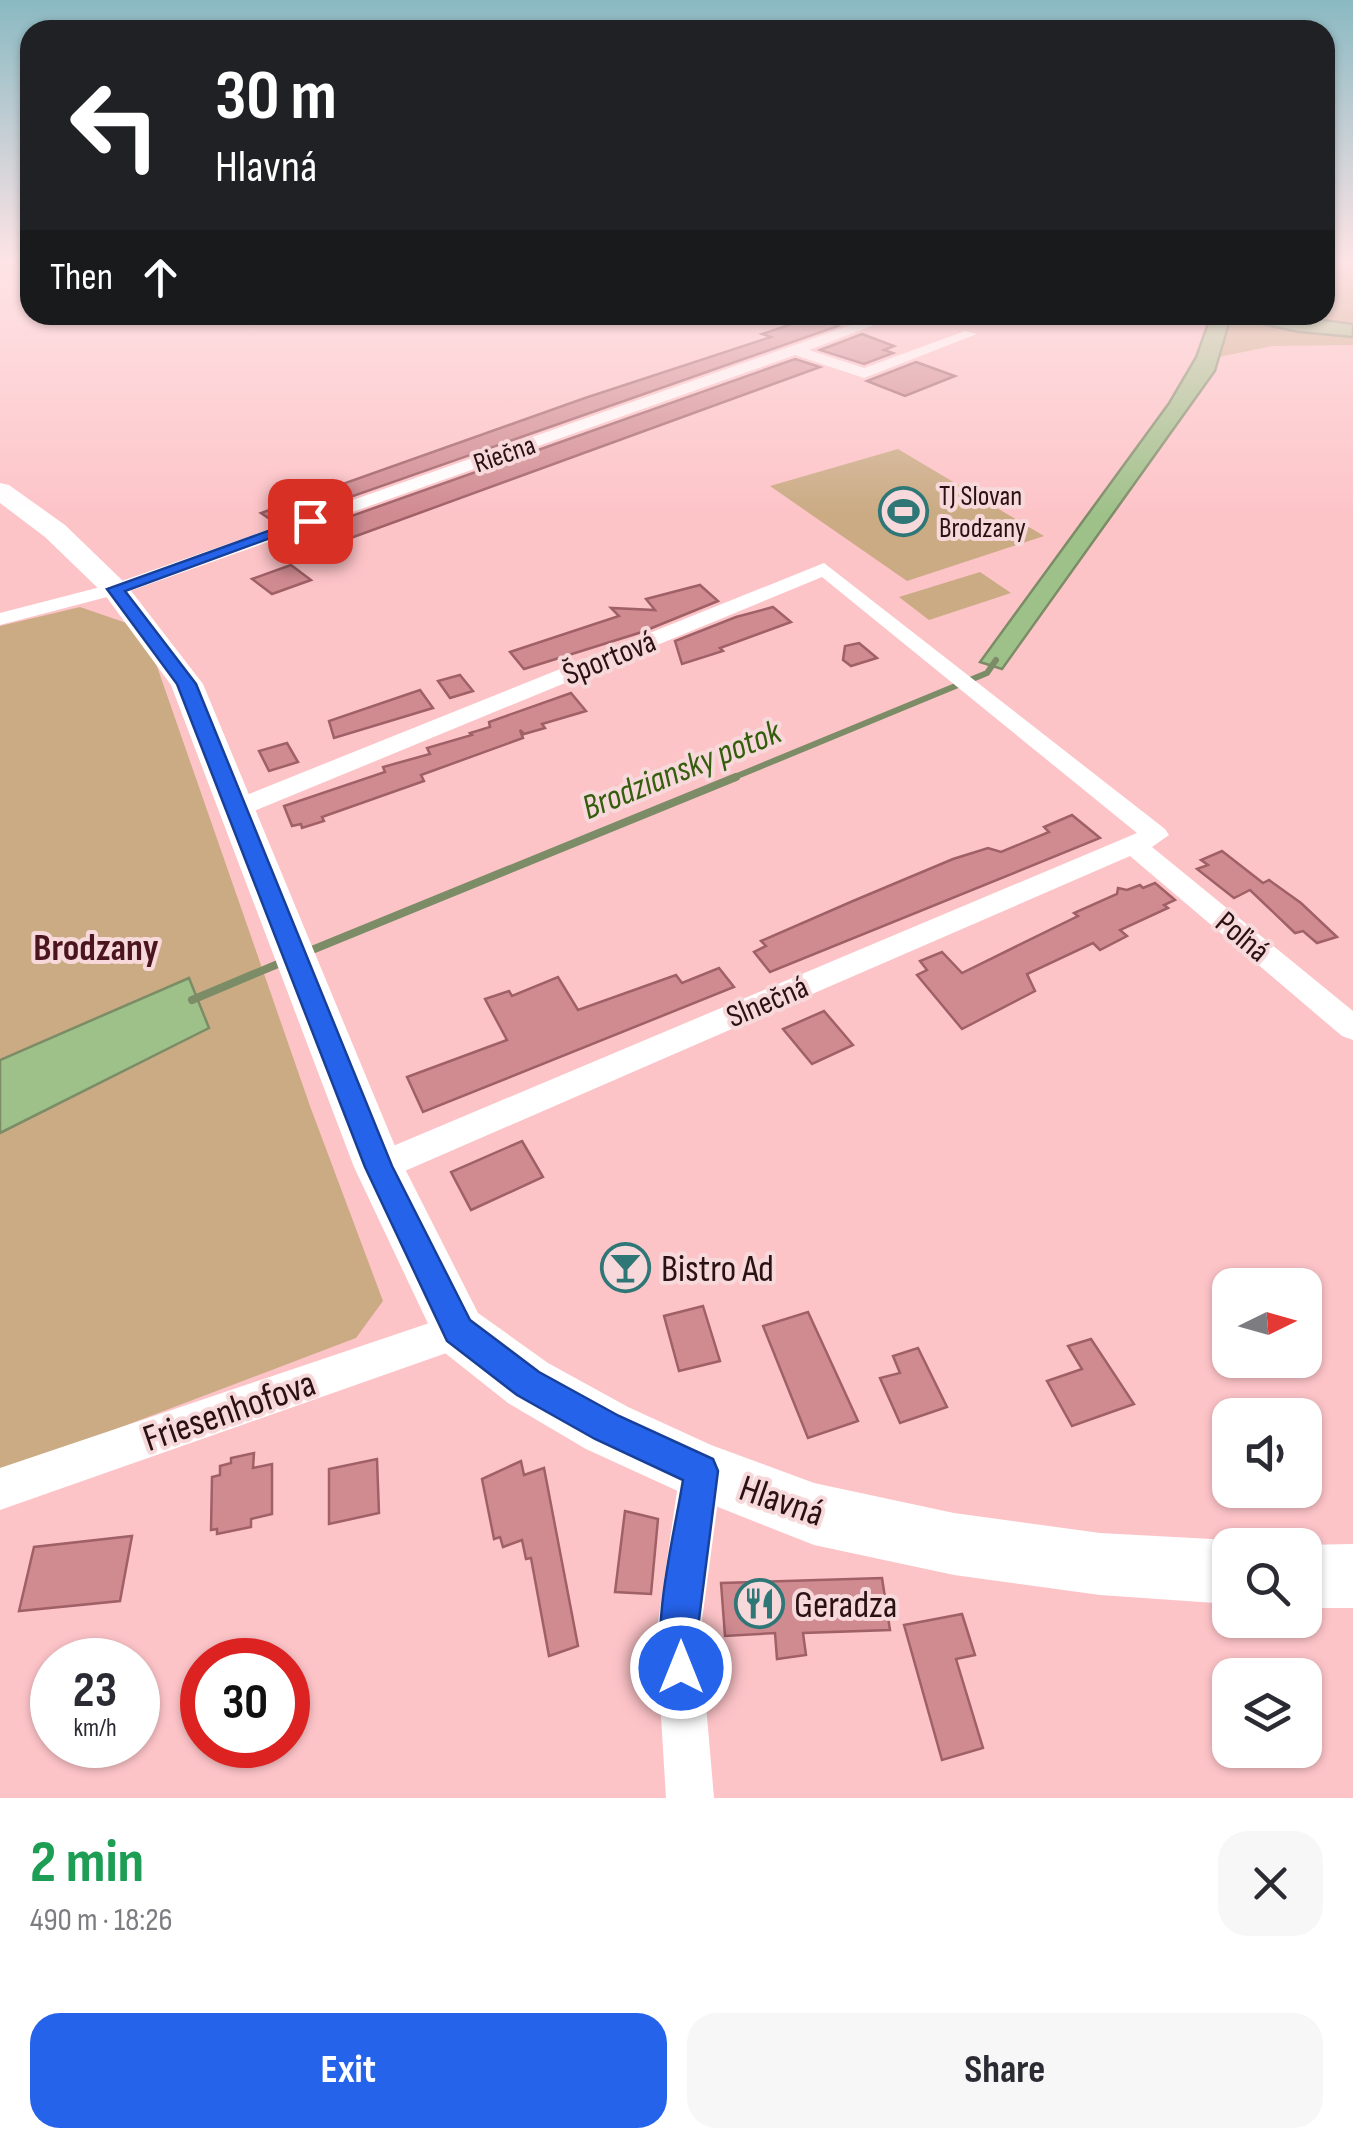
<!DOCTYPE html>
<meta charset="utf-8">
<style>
:root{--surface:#fff;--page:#f7f7f7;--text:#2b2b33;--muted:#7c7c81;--accent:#2563eb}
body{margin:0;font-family:"Sofia Sans Condensed",sans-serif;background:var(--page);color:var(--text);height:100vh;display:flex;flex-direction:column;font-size:38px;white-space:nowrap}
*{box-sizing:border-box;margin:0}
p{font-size:32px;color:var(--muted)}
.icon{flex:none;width:55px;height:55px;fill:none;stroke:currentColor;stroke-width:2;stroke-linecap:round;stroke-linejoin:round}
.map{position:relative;height:1798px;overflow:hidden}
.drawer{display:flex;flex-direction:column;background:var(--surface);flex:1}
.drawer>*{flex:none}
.guide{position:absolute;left:20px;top:20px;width:1315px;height:305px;border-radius:30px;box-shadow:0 2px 8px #0004;background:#202124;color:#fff;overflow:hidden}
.needle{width:65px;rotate:85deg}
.tools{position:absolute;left:1212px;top:1268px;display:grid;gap:20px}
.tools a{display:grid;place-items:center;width:110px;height:110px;border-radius:20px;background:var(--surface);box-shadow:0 2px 8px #0004;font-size:50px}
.speed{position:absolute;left:30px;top:1638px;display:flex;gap:20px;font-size:50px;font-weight:700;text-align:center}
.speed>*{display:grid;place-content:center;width:130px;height:130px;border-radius:50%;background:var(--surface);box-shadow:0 2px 8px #0004;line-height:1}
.speed small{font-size:25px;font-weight:400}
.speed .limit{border:15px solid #d22;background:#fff;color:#111}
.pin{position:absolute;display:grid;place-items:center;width:85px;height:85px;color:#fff;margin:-42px;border-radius:20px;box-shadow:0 5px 15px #0006}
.me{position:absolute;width:110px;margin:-55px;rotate:0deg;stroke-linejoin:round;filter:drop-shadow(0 0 8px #0008)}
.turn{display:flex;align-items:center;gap:35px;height:210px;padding:0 30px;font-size:45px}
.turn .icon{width:130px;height:130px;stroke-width:2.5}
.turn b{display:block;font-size:70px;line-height:85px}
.then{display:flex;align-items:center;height:95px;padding:0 30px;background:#0003;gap:20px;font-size:38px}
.round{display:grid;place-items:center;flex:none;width:105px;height:105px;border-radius:30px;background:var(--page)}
.overview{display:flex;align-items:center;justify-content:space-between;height:170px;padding:0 30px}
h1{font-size:60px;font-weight:700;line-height:75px;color:#1e9e55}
.primary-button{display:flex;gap:20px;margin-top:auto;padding:20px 30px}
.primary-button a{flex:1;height:115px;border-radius:30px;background:var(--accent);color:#fff;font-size:40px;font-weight:700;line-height:115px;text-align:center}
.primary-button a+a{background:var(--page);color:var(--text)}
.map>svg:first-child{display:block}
.green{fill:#caab84}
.water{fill:#9ec189;stroke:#7b8c66;stroke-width:2.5}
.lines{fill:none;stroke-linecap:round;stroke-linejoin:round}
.stream-far1{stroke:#7b8c66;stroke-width:6}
.stream{stroke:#7b8c66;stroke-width:8}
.building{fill:#d08b91;stroke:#9f6066;stroke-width:2.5}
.street{fill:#fff;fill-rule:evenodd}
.secondary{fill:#fff;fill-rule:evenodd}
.route{fill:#2563eb;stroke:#184099;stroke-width:2.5}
.labels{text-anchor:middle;stroke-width:8;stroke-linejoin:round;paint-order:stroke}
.far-street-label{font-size:28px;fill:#291114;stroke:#f7d9db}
.far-poi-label{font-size:28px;fill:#291114;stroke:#f7d9db;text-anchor:start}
.street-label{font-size:32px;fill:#291114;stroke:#f7d9db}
.water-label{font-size:35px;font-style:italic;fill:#345d0d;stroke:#f7d9db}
.quarter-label{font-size:38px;font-weight:bold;fill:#4b151e;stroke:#f7d9db}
.near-poi-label{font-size:38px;fill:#291114;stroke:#f7d9db;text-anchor:start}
.near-street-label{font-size:38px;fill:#291114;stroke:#f7d9db}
</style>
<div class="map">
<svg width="1353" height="1798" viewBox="0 0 1353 1798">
<rect width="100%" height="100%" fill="#fdc4c8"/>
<g class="green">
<path d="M 1325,263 L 1353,263 L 1353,324 L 1289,315 L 1325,315 Z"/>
<path d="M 1231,317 L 1297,332 L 1353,337 L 1353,345 L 1272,346 L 1219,357 Z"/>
<path d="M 898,449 L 1044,536 L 907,581 L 770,486 Z"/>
<path d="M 980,572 L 1011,593 L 929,620 L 899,597 Z"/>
<path d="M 80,607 L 144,629 L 310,1106 L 383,1301 L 356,1338 L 0,1473 L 0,626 Z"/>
</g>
<g class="water">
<path d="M 1211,315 L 1288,315 L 1353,324 L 1353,337 L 1298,332 L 1231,317 L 1215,371 L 1002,669 L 980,662 L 1169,403 L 1196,357 Z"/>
<path d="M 189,978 L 209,1028 L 0,1133 L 0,1060 Z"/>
</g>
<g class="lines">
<path class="stream-far1" d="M 730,779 L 987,673 L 996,660"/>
<g class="stream">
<path d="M 307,952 L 736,777"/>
<path d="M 192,1000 L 285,961"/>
</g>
</g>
<g class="building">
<path d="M 813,317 L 838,326 L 276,523 L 261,513 L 585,398 L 771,337 L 762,334 Z"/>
<path d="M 862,334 L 894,346 L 884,350 L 893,353 L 864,364 L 820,350 Z"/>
<path d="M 795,359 L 820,367 L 315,551 L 295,536 Z"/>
<path d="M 916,362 L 955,376 L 905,396 L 867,381 Z"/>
<path d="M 291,565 L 311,580 L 272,594 L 252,579 Z"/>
<path d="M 700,585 L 718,601 L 642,632 L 524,669 L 510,652 L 619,616 L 611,608 L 655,610 L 646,599 Z"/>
<path d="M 773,607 L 791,622 L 720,648 L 723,651 L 682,664 L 675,641 L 736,617 Z"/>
<path d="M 859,643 L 877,658 L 851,666 L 843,660 L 845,646 Z"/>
<path d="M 460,675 L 473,691 L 450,698 L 438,681 Z"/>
<path d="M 420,690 L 433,708 L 334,738 L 329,721 Z"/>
<path d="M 571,693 L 586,711 L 542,724 L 545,728 L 524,734 L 520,730 L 523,738 L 421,775 L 424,781 L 322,817 L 324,821 L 302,828 L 301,824 L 292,826 L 284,806 L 385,772 L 383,767 L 430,754 L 427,748 L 472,735 L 470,733 L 490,727 L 489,722 Z"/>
<path d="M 287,743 L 298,762 L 269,771 L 259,751 Z"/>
<path d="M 1072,815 L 1100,838 L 770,972 L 754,952 L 766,946 L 761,941 L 853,901 L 953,859 L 988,848 L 1001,852 L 1049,832 L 1044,827 Z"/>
<path d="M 1222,851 L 1263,883 L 1269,880 L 1301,903 L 1337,937 L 1317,943 L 1303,931 L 1295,933 L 1250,890 L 1234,898 L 1197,869 L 1208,865 L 1201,860 Z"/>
<path d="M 1155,883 L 1175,900 L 1164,905 L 1168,908 L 1120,930 L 1127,936 L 1100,950 L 1093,943 L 1027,974 L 1035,991 L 962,1029 L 917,975 L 927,970 L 920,961 L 942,952 L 962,973 L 1078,916 L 1074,913 L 1117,894 L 1118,888 L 1127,890 L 1140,885 L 1143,888 Z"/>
<path d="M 719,968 L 734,987 L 423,1112 L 407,1077 L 507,1040 L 485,999 L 509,991 L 512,996 L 558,977 L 578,1010 L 676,975 L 682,983 Z"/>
<path d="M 824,1011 L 853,1045 L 812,1064 L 783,1029 Z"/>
<path d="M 522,1141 L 543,1177 L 471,1210 L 451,1172 Z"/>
<path d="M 637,1249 L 642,1267 L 618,1274 L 613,1254 Z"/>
<path d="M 703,1306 L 720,1361 L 679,1371 L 664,1316 Z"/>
<path d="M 808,1312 L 858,1421 L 808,1438 L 763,1326 Z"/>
<path d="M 1091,1339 L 1134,1404 L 1072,1426 L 1047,1381 L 1082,1369 L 1068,1346 Z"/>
<path d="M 918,1348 L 947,1407 L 900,1423 L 880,1378 L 900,1373 L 893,1356 Z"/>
<path d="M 254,1453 L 253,1468 L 272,1464 L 272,1514 L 251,1519 L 251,1527 L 217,1534 L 217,1529 L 211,1530 L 212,1477 L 220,1475 L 220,1466 L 231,1463 L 231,1458 Z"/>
<path d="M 377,1459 L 379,1513 L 329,1524 L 329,1469 Z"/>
<path d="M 521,1461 L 524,1475 L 544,1468 L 578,1646 L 549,1656 L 531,1558 L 526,1559 L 522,1540 L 503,1547 L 500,1537 L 494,1539 L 482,1479 Z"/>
<path d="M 625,1511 L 658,1519 L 651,1594 L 615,1592 Z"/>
<path d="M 132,1536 L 120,1601 L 19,1611 L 34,1547 Z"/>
<path d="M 882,1578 L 890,1630 L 803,1633 L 806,1655 L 777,1659 L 775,1633 L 725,1636 L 721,1583 Z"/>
<path d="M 962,1614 L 975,1655 L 956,1659 L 983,1748 L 942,1760 L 904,1625 Z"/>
</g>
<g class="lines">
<g class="street">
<path d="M 880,315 L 900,315 L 809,350 L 864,368 L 965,331 L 977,334 L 864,378 L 795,355 L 130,591 L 0,625 L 0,613 L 116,583 Z"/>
<path d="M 824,563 L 1165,829 L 1169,835 L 1152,847 L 1353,1011 L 1353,1040 L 1342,1036 L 1130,856 L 391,1177 L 379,1181 L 367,1177 L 362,1167 L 367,1157 L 1137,833 L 822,577 L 247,814 L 238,816 L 225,808 L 229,802 Z"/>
<path d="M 459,1313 L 472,1318 L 478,1331 L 472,1344 L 0,1510 L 0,1468 Z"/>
<path d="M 701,1450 L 716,1456 L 722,1471 L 700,1635 L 714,1798 L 666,1798 L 656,1635 L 680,1471 L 686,1456 Z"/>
</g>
<g class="secondary">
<path d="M 0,483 L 9,485 L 65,525 L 125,583 L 203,684 L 402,1163 L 478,1313 L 548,1363 L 628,1407 L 711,1445 L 814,1483 L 954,1513 L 1100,1533 L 1230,1540 L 1241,1545 L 1230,1545 L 1230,1604 L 1100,1595 L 954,1575 L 814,1545 L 680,1492 L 586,1449 L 508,1403 L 440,1349 L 354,1167 L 171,685 L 105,595 L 45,537 L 0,503 Z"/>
<path d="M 1353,1544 L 1353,1608 L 1305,1608 L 1303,1545 Z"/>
</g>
</g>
<linearGradient id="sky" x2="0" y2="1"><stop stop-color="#8ab9c2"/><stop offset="0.51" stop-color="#fee4e6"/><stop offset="1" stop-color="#fee4e6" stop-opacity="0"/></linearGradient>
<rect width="1353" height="514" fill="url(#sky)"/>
<path class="route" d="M 304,518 L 317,521 L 125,591 L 196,684 L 392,1166 L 470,1320 L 539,1372 L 619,1416 L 713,1459 L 718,1471 L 697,1635 L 700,1668 L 694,1681 L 681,1687 L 667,1681 C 648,1635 675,1532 683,1480 L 595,1439 L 517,1395 L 447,1341 L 365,1167 L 177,684 L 107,589 Z"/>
<defs>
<symbol id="stadium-ring" viewBox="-11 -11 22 22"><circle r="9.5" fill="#f7d9db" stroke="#2e7776" stroke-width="1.5"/><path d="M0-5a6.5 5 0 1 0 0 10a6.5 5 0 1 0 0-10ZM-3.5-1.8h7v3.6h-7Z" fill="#2e7776"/></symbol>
<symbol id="bar-ring" viewBox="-11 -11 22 22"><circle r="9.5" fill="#f7d9db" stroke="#2e7776" stroke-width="1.5"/><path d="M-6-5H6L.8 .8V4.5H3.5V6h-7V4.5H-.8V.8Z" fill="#2e7776"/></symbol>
<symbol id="restaurant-ring" viewBox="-11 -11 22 22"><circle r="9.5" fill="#f7d9db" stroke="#2e7776" stroke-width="1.5"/><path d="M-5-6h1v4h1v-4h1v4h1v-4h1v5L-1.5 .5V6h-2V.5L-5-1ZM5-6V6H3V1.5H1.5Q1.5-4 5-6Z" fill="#2e7776"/></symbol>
</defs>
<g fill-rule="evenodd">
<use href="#stadium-ring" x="876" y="484" width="55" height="55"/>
<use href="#bar-ring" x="598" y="1240" width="55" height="55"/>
<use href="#restaurant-ring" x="732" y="1576" width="55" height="55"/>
</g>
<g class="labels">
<g class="far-street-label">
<text transform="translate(504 453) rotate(-19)" y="10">Riečna</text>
</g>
<g class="far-poi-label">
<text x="939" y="505">TJ Slovan<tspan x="939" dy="32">Brodzany</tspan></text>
</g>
<g class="street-label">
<text transform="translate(609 657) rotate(-22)" y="11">Športová</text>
<text transform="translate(1243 936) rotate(40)" y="11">Poľná</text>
<text transform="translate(767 1001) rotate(-23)" y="11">Slnečná</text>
</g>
<g class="water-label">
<text transform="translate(681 769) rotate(-22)" y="12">Brodziansky potok</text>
</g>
<g class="quarter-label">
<text x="96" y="960">Brodzany</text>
</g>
<g class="near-poi-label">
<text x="661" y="1281">Bistro Ad</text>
<text x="794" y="1617">Geradza</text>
</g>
<g class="near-street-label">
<text transform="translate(229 1410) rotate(-19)" y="13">Friesenhofova</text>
<text transform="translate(782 1500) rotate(19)" y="13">Hlavná</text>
</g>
</g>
</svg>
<div class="tools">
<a><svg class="needle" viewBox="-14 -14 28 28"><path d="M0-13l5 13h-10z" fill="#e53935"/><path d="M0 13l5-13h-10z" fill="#7c7c81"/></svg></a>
<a><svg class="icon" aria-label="sound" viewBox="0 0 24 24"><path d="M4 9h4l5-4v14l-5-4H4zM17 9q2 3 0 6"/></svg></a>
<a><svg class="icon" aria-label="search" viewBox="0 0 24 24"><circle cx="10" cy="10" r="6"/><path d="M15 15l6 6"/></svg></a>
<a><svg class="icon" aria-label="layers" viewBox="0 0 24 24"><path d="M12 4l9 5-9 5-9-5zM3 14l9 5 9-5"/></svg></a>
</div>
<div class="speed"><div>23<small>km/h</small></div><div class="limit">30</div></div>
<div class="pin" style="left:310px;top:521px;background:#d93025"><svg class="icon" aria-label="arrive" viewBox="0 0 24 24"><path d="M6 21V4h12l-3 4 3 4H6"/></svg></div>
<svg class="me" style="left:681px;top:1668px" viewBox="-20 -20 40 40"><circle r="17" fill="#2563eb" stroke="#fff" stroke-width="3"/><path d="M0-11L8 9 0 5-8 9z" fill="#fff"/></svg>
<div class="guide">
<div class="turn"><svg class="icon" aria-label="left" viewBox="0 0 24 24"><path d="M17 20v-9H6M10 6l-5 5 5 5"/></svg><div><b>30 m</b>Hlavná</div></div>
<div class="then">Then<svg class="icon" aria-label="ahead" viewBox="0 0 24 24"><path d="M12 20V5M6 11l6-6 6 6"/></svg></div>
</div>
</div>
<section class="drawer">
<div class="overview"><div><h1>2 min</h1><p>490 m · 18:26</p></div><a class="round"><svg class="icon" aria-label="close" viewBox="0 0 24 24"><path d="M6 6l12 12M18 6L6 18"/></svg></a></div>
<div class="primary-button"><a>Exit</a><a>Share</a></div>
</section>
